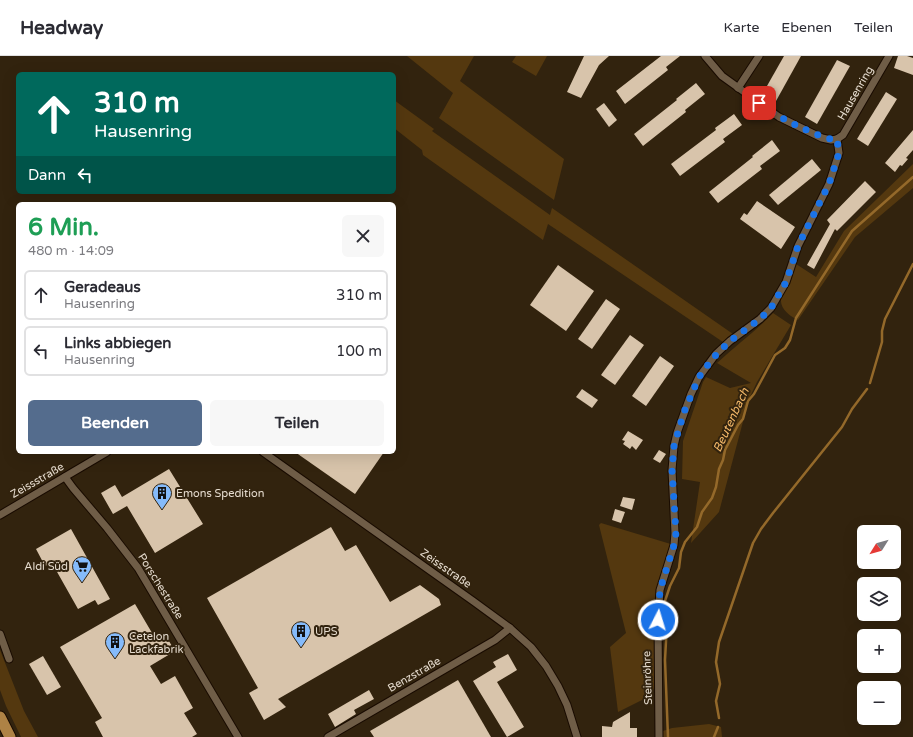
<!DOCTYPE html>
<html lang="de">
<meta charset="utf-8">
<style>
:root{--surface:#fff;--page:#f7f7f7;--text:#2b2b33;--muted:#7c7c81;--line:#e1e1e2;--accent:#546c8d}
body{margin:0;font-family:"Varela Round",sans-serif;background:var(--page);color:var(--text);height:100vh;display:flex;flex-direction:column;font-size:15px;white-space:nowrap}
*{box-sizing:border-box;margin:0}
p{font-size:13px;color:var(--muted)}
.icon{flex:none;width:22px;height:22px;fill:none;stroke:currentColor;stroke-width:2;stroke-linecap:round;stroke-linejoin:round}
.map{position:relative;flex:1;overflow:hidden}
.details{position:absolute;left:16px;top:146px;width:380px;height:252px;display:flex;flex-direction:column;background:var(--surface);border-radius:6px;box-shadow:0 4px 16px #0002}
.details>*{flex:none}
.guide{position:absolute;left:16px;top:16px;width:380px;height:122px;border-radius:6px;box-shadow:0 4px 16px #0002;background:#00695c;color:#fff;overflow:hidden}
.needle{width:26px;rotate:233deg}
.controls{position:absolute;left:857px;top:469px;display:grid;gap:8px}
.controls a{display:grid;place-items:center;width:44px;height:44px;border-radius:6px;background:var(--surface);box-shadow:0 4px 16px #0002;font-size:20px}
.pin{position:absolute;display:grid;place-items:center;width:34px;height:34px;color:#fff;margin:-17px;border-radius:8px;box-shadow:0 2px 6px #0006}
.me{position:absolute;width:44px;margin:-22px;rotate:5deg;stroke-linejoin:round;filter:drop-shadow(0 0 3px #0008)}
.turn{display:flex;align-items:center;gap:14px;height:84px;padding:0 12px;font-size:18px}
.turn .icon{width:52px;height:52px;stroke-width:2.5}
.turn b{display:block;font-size:28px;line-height:34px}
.then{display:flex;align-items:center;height:38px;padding:0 12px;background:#0003;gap:8px;font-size:15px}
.round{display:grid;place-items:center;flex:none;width:42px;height:42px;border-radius:6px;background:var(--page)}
.head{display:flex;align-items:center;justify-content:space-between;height:68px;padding:0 12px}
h1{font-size:24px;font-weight:700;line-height:30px;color:#1e9e55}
.cta{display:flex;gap:8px;margin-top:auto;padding:8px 12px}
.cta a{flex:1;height:46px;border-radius:6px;background:var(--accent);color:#fff;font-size:16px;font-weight:700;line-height:46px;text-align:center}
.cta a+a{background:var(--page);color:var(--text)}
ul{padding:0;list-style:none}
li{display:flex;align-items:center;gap:12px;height:50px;margin:0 8px 6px;padding:0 4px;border:2px solid var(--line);border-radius:6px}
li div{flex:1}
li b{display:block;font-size:15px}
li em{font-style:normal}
header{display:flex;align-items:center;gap:24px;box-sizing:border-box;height:56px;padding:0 20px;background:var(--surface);border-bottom:1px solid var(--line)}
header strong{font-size:19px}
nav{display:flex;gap:22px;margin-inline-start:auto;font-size:14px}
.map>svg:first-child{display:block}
.green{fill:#54380f}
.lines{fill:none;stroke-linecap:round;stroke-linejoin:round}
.stream{stroke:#94692a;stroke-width:2.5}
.building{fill:#d8c4ab}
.street-casing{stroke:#190b00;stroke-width:9}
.primary-casing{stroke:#190b00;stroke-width:13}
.street{stroke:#6f5d47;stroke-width:7}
.primary{stroke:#ae8245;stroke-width:11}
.route{stroke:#1a73e8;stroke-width:7;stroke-dasharray:0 12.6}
.labels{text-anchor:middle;stroke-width:4;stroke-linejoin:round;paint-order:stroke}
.street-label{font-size:11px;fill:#e6dccf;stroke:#32230e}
.poi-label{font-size:11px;fill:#e6dccf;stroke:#32230e;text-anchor:start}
.water-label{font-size:12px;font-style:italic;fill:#f5b969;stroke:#32230e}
</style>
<header>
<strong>Headway</strong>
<nav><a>Karte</a><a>Ebenen</a><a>Teilen</a></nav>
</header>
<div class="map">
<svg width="913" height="681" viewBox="0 0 913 681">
<rect width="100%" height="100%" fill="#32230e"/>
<g class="green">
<path d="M 407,0 L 474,0 L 460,25 L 564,103 L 554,144 L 439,62 L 453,37 Z"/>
<path d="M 516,0 L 547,0 L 536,20 L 512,6 Z"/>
<path d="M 394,44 L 434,73 L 432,75 L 550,159 L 552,152 L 733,278 L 723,286 L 548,168 L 543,184 L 423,99 L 422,94 L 394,72 Z"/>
<path d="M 913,108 L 913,132 L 855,181 L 798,264 C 790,260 780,253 781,243 C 781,238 794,214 796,208 L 816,221 L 844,175 Z"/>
<path d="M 773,257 L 791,269 L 757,326 L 749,343 L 719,456 L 691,487 L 700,426 L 682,423 L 683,385 L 703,326 L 706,321 L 730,332 L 751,327 L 717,307 C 735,290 756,275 773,257 Z"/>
<path d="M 601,467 L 674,489 L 655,564 L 654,631 L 652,639 L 618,656 L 610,591 L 626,577 L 599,469 Z"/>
<path d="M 0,594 L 24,655 L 38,681 L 21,681 L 6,650 L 0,634 Z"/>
<path d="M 709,668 L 721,671 L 722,681 L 663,681 L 663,675 L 672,672 Z"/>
</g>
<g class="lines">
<g class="stream">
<path d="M 870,327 L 882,286 L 882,275 L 885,263 L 913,208"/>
<path d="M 719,662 L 716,645 L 720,628 L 716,606 L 719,586 L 753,487 L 761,473 L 773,457 L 842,371 L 852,353 L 867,333"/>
<path d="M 668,681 L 665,604 L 667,567 L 665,545 L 670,530 L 679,512 L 681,496 L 685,486 L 697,471 L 702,456 L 712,442 L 716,431 L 719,413 L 723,404 L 725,394 L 738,369 L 743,363 L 748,345 L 754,338 L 775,299 L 785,292 L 790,284 L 796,262 L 852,175 L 913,121"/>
<path d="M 714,681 L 718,671"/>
</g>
</g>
<g class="building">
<path d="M 584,0 L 609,0 L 599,9 L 581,42 L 567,36 Z"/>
<path d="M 661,0 L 680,0 L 666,11 L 668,14 L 625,48 L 616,35 Z"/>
<path d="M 784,0 L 801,0 L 776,45 L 763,37 Z"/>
<path d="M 898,0 L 907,0 L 913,2 L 913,19 L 894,12 Z"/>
<path d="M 837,4 L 850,10 L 817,68 L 805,61 Z"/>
<path d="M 696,27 L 705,38 L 685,54 L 686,56 L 643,90 L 634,78 L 677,44 L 676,43 Z"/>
<path d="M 886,36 L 897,43 L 868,90 L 857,83 Z"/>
<path d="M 604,47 L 617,64 L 609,71 L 596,53 Z"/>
<path d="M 734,58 L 742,69 L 723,83 L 725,86 L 680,120 L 671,108 L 716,74 L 715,72 Z"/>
<path d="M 913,74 L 913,94 L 906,102 L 908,103 L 902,110 L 900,109 L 895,116 L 885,107 Z"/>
<path d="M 772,84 L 780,95 L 760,110 L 762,113 L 718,147 L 709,136 L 753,101 L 752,100 Z"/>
<path d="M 812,103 L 821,114 L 778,149 L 769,139 Z"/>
<path d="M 865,125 L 876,136 L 837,175 L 835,173 L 814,213 L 807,209 L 830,168 L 827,164 Z"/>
<path d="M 757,145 L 795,171 L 781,193 L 740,163 L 744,157 L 747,159 Z"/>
<path d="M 558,209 L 594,235 L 566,275 L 530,249 Z"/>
<path d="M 606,243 L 620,253 L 592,293 L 578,283 Z"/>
<path d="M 630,279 L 644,289 L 615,329 L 601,319 Z"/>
<path d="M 660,300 L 674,310 L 646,350 L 632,340 Z"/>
<path d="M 582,333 L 598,344 L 592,352 L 576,341 Z"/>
<path d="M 628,375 L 643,384 L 636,394 L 632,390 L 630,393 L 623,388 L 625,385 L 622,384 Z"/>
<path d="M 659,394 L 666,398 L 660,407 L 653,403 Z"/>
<path d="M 295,396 L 384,396 L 355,438 Z"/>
<path d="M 169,413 L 203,468 L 155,497 L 127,450 L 113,458 L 101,437 L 115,429 L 122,441 Z"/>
<path d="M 623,441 L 635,443 L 632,454 L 620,450 Z"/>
<path d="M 615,453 L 625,456 L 621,467 L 612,464 Z"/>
<path d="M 331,471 L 345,495 L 356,489 L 390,546 L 420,529 L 439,543 L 441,549 L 278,643 L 286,651 L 264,664 L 249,637 L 258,632 L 207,542 Z"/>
<path d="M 71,473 L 110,543 L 98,549 L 95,544 L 78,553 L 52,507 L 45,510 L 36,493 Z"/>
<path d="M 135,548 L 155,582 L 164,577 L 175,595 L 150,610 L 161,628 L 175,620 L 193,652 L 184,657 L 197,678 L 192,681 L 103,681 L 95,666 L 102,662 L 60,591 Z"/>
<path d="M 508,598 L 517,614 L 497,626 L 524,671 L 507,681 L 473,625 L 496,611 L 493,606 Z"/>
<path d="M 43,600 L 61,631 L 47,639 L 29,608 Z"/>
<path d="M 458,624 L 491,681 L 374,681 L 370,675 Z"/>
<path d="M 369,634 L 374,643 L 354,654 L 356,658 L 335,671 L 328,658 Z"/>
<path d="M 630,656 L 630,672 L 637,672 L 637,681 L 602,681 L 602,670 L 612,671 L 613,666 Z"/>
</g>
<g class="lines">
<defs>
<g id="street">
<path d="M 705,0 L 722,20 L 779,61 L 822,82 L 831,84 L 837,83 L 843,79 L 889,0"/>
<path d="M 738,32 L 759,0"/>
<path d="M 263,396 L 473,545 L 510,572 L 531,591 L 546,610 L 558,630 L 567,649 L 577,681"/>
<path d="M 65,421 L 73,432 L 107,472 L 138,512 L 238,681"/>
<path d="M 0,459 L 107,396"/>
<path d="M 0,578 L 9,603"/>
<path d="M 328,681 L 495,584 L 510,572"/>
<path d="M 659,681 L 658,564 L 660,534 L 674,489 L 675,477 L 672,414 L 674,390 L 677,377 L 691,338 L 699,321 L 716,298 L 730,285 L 760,263 L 771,252 L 786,226 L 798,190 L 829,128 L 839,97 L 837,83"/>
</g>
<path id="primary" d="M 0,661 L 10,681"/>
</defs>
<use href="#street" class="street-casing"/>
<use href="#primary" class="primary-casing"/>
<use href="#street" class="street"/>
<use href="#primary" class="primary"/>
</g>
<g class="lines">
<path class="route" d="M 658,564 L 660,534 L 674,489 L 676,477 L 672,414 L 674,390 L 684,356 L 699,321 L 713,302 L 730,285 L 760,263 L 771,252 L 786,226 L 798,190 L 829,128 L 839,97 L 837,83 C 827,84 821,80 811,76 C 791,67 777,60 759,47"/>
</g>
<defs>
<symbol id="building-pin" viewBox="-11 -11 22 30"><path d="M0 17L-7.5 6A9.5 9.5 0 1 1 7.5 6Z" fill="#85bbfb" stroke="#32230e"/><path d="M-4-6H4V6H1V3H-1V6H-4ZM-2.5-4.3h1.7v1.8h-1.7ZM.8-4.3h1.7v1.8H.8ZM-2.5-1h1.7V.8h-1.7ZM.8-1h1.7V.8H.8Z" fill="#111"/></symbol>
<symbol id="supermarket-pin" viewBox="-11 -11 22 30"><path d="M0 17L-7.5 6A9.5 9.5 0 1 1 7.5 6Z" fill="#85bbfb" stroke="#32230e"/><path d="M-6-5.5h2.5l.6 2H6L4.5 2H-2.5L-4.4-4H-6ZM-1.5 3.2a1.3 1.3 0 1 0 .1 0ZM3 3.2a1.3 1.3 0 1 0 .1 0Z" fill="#111"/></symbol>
</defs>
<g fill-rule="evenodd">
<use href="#building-pin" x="151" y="426" width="22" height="30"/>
<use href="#supermarket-pin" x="71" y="499" width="22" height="30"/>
<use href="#building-pin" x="290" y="564" width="22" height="30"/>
<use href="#building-pin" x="104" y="575" width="22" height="30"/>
</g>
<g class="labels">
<g class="street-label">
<text transform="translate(855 37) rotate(-60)" y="4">Hausenring</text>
<text transform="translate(37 424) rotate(-30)" y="4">Zeissstraße</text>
<text transform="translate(446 512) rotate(35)" y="4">Zeissstraße</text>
<text transform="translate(161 530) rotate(58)" y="4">Porschestraße</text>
<text transform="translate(414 618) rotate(-30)" y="4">Benzstraße</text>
<text transform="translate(647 622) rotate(-92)" y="4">Steinröhre</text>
</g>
<g class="poi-label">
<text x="176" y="441">Emons Spedition</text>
<text x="68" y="514" text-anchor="end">Aldi Süd</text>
<text x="315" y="579">UPS</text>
<text x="129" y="584">Cetelon<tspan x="129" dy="13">Lackfabrik</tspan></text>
</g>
<g class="water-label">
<text transform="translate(731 364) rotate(-65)" y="4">Beutenbach</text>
</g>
</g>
</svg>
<div class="controls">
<a><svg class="needle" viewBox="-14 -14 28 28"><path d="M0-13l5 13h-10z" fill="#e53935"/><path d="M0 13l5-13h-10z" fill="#7c7c81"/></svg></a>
<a><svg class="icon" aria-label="layers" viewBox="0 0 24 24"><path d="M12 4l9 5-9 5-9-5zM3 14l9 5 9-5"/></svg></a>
<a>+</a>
<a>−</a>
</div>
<div class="pin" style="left:759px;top:47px;background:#d93025"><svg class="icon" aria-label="arrive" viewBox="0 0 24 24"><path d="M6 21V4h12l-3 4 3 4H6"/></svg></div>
<svg class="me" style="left:658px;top:564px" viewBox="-20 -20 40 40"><circle r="17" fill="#1a73e8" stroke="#fff" stroke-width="3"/><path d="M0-11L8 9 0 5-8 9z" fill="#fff"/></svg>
<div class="guide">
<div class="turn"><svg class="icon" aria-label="ahead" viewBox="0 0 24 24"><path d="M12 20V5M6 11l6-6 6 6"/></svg><div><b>310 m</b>Hausenring</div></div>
<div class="then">Dann<svg class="icon" aria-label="left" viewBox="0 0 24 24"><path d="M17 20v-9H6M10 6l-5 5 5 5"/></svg></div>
</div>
<section class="details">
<div class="head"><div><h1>6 Min.</h1><p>480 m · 14:09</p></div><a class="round"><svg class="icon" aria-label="close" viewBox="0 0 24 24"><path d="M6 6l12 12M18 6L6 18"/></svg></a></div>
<ul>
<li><svg class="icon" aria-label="ahead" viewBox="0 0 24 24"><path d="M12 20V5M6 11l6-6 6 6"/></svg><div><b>Geradeaus</b><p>Hausenring</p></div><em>310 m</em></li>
<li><svg class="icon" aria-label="left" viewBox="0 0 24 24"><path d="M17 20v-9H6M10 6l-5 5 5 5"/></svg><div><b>Links abbiegen</b><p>Hausenring</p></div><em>100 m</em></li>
</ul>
<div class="cta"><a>Beenden</a><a>Teilen</a></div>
</section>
</div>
